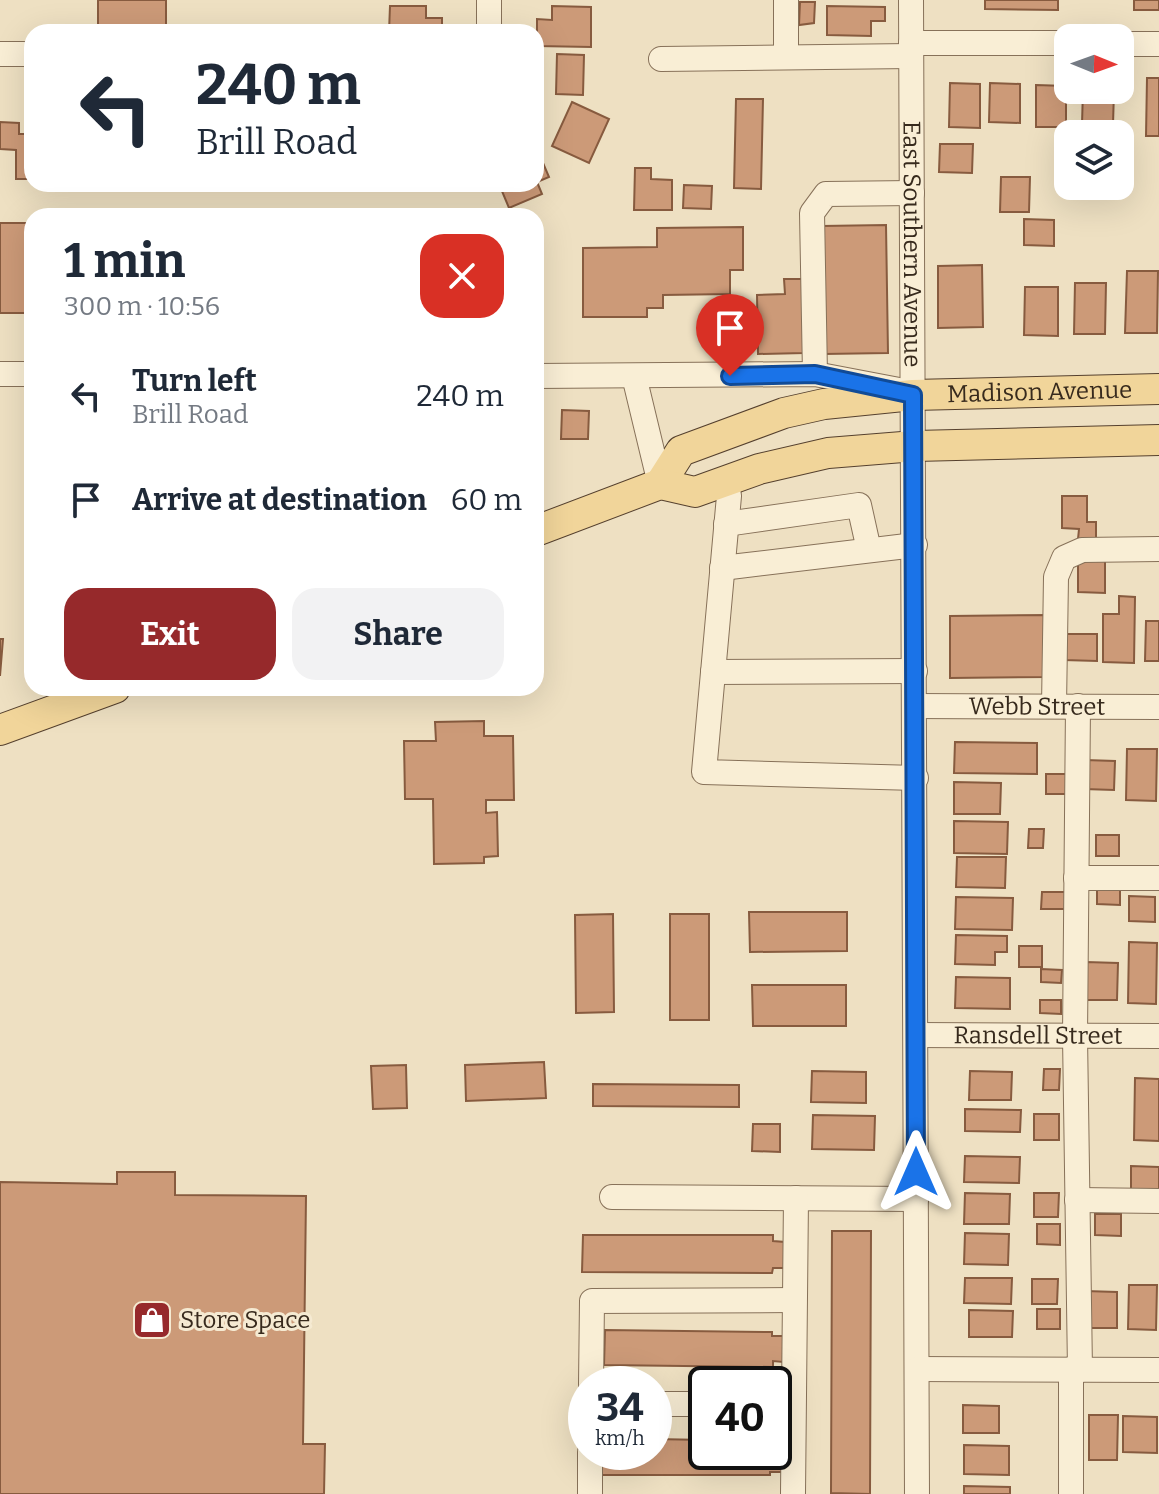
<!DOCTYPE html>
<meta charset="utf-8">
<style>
:root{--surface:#fff;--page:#f2f2f3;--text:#1f2937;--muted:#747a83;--accent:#96292b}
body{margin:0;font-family:Bitter,serif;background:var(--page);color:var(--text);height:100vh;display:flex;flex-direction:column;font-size:30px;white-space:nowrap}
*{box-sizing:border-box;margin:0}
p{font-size:26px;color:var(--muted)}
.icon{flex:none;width:44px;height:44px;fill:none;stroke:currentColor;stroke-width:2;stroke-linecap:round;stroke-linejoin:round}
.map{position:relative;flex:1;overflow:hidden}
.panel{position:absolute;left:24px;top:208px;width:520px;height:488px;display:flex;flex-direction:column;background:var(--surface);border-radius:24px;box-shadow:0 8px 32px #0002}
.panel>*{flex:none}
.banner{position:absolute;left:24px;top:24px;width:520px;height:168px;border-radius:24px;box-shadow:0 8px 32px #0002;background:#fff;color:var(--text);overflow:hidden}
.needle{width:52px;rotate:91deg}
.controls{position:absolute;left:1054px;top:24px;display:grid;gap:16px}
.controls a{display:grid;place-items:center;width:80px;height:80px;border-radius:16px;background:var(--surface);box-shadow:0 8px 32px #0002;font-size:40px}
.speed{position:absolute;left:568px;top:1366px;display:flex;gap:16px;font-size:40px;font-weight:700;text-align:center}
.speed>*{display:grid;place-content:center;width:104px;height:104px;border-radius:50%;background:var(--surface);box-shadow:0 8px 32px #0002;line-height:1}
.speed small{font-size:20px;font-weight:400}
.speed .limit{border:4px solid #111;border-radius:12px;background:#fff;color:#111}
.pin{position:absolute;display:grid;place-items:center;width:68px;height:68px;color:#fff;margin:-82px -34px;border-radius:50% 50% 50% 0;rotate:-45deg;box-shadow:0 0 8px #0007}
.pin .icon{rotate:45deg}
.me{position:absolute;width:88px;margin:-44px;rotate:0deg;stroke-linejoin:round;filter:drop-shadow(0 0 6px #0008)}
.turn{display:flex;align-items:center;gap:28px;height:168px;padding:0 40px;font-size:36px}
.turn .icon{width:104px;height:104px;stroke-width:2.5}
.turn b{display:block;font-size:56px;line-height:68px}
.round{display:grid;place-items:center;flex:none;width:84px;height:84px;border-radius:24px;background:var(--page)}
.overview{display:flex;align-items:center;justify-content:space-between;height:136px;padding:0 40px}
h1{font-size:48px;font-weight:700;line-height:60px}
.button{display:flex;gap:16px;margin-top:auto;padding:16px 40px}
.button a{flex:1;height:92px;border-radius:24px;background:var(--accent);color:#fff;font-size:32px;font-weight:700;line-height:92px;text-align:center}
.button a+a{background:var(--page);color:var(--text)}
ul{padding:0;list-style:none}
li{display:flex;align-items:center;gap:24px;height:104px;padding:0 40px}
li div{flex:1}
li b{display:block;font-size:30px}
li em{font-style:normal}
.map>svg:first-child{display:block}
.building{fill:#cc9a78;stroke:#875b3f;stroke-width:2}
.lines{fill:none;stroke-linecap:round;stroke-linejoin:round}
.minor-casing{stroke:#877159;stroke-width:26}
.major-casing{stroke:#55402e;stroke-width:32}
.minor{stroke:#f9eed5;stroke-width:24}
.major{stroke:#f1d59a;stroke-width:30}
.route-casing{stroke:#114b97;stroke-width:20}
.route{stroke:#1a73e8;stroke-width:14}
.labels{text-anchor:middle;stroke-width:6;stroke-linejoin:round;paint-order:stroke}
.street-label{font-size:24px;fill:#372a1d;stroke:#f5ead2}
.poi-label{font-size:24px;fill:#372a1d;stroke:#f5ead2;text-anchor:start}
</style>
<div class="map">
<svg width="1159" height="1494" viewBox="0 0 1159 1494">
<rect width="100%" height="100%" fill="#eee0c2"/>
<g class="building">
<rect x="98" y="0" width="68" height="32"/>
<path d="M 985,0 L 1058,0 L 1058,10 L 985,9 Z"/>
<rect x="1134" y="0" width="25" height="10"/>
<path d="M 800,2 L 815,2 L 814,23 L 799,25 Z"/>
<path d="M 390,6 L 426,6 L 426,18 L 442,18 L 442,32 L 389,32 Z"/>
<path d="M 552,6 L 591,7 L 591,47 L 537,46 L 537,19 L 552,20 Z"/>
<path d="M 827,6 L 885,7 L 885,21 L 871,21 L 871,36 L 827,35 Z"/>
<path d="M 557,54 L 584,55 L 583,95 L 556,94 Z"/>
<path d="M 1147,78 L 1159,78 L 1159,136 L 1146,136 Z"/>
<path d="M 950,83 L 980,84 L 980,128 L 949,127 Z"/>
<path d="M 990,83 L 1020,84 L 1020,123 L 989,122 Z"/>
<path d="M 1036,85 L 1066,86 L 1066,127 L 1036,127 Z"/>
<path d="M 1083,90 L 1114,90 L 1113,125 L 1082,124 Z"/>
<path d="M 736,99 L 763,99 L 761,189 L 734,188 Z"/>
<path d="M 572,102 L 609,119 L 589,163 L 552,146 Z"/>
<path d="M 0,122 L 19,123 L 19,134 L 32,134 L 32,179 L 16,179 L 16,150 L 0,149 Z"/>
<rect x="1062" y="138" width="6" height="23"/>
<path d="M 940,144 L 973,144 L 972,173 L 939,172 Z"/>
<path d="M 537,149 L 549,177 L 537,182 L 542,194 L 509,208 L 499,184 L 536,184 Z"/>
<path d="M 1120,159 L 1125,159 L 1124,179 L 1120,179 Z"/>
<path d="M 635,168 L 651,168 L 651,179 L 672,180 L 672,210 L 634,210 Z"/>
<path d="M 1001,177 L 1030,177 L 1029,212 L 1000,212 Z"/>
<path d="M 684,185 L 712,186 L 711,209 L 683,208 Z"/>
<path d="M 1024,219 L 1054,220 L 1054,246 L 1024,245 Z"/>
<rect x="0" y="223" width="32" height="90"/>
<path d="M 886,225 L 888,353 L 824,354 L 822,226 Z"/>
<path d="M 743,227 L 743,270 L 730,270 L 730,294 L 663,295 L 663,308 L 647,308 L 647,317 L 583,317 L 583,248 L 657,247 L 657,228 Z"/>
<path d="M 982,265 L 983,327 L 938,328 L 938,266 Z"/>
<path d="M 1127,271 L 1158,271 L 1157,333 L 1125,333 Z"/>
<path d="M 784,279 L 803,279 L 804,353 L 758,354 L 757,295 L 785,294 Z"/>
<path d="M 1075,283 L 1106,283 L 1105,334 L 1074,334 Z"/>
<path d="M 1025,287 L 1058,287 L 1058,336 L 1024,335 Z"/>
<path d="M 562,410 L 589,411 L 588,439 L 561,439 Z"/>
<path d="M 1062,496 L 1087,496 L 1087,522 L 1096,522 L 1096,539 L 1078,539 L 1079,529 L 1062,528 Z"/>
<path d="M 1078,559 L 1105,559 L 1105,593 L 1078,592 Z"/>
<path d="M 1119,596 L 1135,597 L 1134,663 L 1103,662 L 1103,614 L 1119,614 Z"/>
<path d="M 1048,615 L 1049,677 L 950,678 L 950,616 Z"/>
<path d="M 1146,621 L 1159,621 L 1159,661 L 1145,661 Z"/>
<path d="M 1064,634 L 1097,634 L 1097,661 L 1064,660 Z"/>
<path d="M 0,639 L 3,639 L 0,676 Z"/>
<path d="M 484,721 L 484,736 L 513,736 L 514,800 L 486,800 L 486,813 L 497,812 L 498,856 L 484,857 L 484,863 L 434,864 L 433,799 L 405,799 L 404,741 L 436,741 L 435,722 Z"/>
<path d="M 955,742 L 1037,743 L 1037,774 L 954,773 Z"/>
<path d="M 1127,749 L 1157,749 L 1156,801 L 1126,800 Z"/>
<path d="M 1085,760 L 1115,761 L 1114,790 L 1084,789 Z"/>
<rect x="1046" y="774" width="23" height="20"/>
<path d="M 954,782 L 1001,783 L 1000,814 L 954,814 Z"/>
<path d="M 954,821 L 1008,822 L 1007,854 L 954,853 Z"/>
<path d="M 1029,829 L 1044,829 L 1043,848 L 1028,848 Z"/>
<rect x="1096" y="835" width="23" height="21"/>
<path d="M 957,857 L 1006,857 L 1005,888 L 956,887 Z"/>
<path d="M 1097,884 L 1120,884 L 1120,905 L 1097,904 Z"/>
<path d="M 1042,892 L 1065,892 L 1065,909 L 1041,909 Z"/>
<path d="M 1129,896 L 1155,897 L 1155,922 L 1129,921 Z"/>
<path d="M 956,897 L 1013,898 L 1012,930 L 955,929 Z"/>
<path d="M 749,912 L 847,912 L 847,951 L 750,952 Z"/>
<path d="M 613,914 L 614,1012 L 576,1013 L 575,915 Z"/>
<rect x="670" y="914" width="39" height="106"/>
<path d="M 956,935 L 1007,936 L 1007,952 L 995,952 L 995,965 L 955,964 Z"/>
<path d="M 1129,942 L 1157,943 L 1156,1004 L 1128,1003 Z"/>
<rect x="1019" y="946" width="23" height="21"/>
<path d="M 1086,962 L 1118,963 L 1117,1000 L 1086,1000 Z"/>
<path d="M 1041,969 L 1062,970 L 1061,983 L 1041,982 Z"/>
<path d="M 956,977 L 1010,978 L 1010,1009 L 955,1008 Z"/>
<path d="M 752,985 L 846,985 L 846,1026 L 753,1026 Z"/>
<path d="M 1040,1000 L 1061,1000 L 1061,1014 L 1040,1013 Z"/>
<path d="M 544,1062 L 546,1098 L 466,1101 L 465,1065 Z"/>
<path d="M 406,1065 L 407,1108 L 373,1109 L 371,1066 Z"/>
<path d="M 1044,1069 L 1060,1069 L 1059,1090 L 1043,1090 Z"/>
<path d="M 812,1071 L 866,1072 L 866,1103 L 811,1102 Z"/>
<path d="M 970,1071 L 1012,1072 L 1011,1100 L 969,1100 Z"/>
<path d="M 1135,1078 L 1159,1079 L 1159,1141 L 1134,1140 Z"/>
<path d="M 593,1084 L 739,1085 L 739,1107 L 593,1106 Z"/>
<path d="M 965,1109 L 1021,1110 L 1020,1132 L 965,1131 Z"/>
<rect x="1034" y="1114" width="25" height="26"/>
<path d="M 813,1115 L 875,1116 L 874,1150 L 812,1149 Z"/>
<path d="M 753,1124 L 780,1124 L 780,1152 L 752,1151 Z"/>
<path d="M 965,1156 L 1020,1157 L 1019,1183 L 964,1182 Z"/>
<path d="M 1131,1166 L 1159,1167 L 1159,1196 L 1131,1195 Z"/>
<path d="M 117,1172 L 175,1172 L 175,1195 L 306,1196 L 303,1444 L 325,1444 L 324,1494 L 0,1494 L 0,1182 L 117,1184 Z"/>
<path d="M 965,1193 L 1010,1194 L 1009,1224 L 964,1224 Z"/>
<path d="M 1034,1193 L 1059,1193 L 1058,1217 L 1034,1217 Z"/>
<path d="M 1095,1214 L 1121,1214 L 1121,1236 L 1095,1235 Z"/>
<path d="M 1037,1224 L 1060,1224 L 1060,1245 L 1037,1244 Z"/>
<path d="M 832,1231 L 871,1231 L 870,1494 L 831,1493 Z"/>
<path d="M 965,1233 L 1009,1234 L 1008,1265 L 964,1264 Z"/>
<path d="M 583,1235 L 773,1235 L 773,1241 L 785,1242 L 785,1268 L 773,1268 L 772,1273 L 582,1272 Z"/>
<path d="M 965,1278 L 1012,1278 L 1011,1304 L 964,1303 Z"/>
<path d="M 1032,1279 L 1058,1279 L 1057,1304 L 1032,1304 Z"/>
<path d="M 1129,1285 L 1157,1285 L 1156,1330 L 1128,1329 Z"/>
<path d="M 1085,1291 L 1117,1292 L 1117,1328 L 1085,1328 Z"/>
<rect x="1037" y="1309" width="23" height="20"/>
<path d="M 969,1310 L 1013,1311 L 1012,1337 L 969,1337 Z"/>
<path d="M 605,1330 L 772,1332 L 772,1336 L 783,1336 L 783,1362 L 773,1361 L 773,1367 L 604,1365 Z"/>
<path d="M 963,1405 L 999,1406 L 999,1433 L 963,1433 Z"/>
<path d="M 1089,1415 L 1118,1415 L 1117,1460 L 1089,1460 Z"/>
<path d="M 1123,1416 L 1157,1417 L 1157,1453 L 1123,1452 Z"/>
<path d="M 654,1439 L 706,1440 L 706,1452 L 774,1452 L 774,1445 L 783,1445 L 783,1472 L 770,1472 L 770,1475 L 602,1475 L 602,1452 L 654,1452 Z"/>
<path d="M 964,1445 L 1009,1446 L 1009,1475 L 964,1474 Z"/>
<path d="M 964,1486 L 1010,1487 L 1010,1494 L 964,1494 Z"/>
</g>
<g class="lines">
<defs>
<g id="minor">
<path id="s1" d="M 911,0 L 917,1494"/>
<path d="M 489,32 L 489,0"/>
<path d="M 911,43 L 1068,43"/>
<path d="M 1120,44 L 1159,44"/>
<path d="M 0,54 L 24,54"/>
<path d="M 786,57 L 786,0"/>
<path d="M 661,59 L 911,56"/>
<path d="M 0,374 L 32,374"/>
<path d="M 815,374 L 812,213 L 826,194 L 912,193"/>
<path d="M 536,376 L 815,374 L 899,390"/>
<path d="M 634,376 L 660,484"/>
<path d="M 727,481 L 729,496 L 704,772 L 916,778"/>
<path d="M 726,524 L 859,505 L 869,550"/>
<path d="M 722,568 L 915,545"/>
<path d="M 713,672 L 915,671"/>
<path id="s2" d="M 915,706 L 1159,707"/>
<path d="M 1054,706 L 1056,577 L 1064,558 L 1082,550 L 1159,549"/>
<path d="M 1078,706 L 1075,1036 L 1080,1370"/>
<path d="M 1076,878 L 1159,878"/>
<path id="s3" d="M 916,1035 L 1159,1036"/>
<path d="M 612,1197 L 916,1199"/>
<path d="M 1077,1200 L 1159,1201"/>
<path d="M 917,1369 L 1159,1370"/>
<path d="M 591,1384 L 592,1301 L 794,1300"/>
<path d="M 654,1404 L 706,1404"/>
<path d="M 590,1494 L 590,1452"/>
<path d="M 793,1494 L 796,1198"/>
<path d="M 1071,1494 L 1071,1369"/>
</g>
<g id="major">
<path id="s4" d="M 660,484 L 681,451 L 784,413 L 824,404 L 913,395 L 1159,389"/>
<path d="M 536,531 L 660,484 L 695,492 L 759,469 L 828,453 L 915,446 L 1159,440"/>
<path d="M 0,730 L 115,688"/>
</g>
</defs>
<use href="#minor" class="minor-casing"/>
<use href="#major" class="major-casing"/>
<use href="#minor" class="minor"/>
<use href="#major" class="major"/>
</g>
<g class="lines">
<defs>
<path id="route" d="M 730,376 L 815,374 L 913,395 L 916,1172"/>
</defs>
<use href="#route" class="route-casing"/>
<use href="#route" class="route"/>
</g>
<defs>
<symbol id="shop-square" viewBox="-11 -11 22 22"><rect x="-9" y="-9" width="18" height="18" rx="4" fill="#96292b" stroke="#f5ead2"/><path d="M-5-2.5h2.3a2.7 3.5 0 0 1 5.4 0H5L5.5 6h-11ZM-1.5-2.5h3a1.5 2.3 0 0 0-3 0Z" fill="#fff"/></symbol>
</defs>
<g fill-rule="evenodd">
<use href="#shop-square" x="130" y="1298" width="44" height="44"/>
</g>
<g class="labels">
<g class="street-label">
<text dy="8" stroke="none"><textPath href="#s1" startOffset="244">East Southern Avenue</textPath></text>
<text dy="8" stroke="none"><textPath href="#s4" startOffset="406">Madison Avenue</textPath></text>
<text dy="8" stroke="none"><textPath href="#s2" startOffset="122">Webb Street</textPath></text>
<text dy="8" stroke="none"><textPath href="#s3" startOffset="122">Ransdell Street</textPath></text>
</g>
<g class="poi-label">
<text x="180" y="1328">Store Space</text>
</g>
</g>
</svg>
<div class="controls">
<a><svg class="needle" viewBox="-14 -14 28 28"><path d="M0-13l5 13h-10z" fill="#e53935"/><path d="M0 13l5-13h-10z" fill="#747a83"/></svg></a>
<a><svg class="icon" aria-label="layers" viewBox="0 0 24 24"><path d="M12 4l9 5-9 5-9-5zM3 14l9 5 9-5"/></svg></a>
</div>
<div class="speed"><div>34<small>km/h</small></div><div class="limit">40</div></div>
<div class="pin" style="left:730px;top:376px;background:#d93025"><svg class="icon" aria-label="arrive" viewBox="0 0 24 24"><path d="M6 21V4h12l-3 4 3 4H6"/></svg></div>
<svg class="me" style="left:916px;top:1172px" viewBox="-20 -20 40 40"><path d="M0-17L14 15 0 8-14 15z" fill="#1a73e8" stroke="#fff" stroke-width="4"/></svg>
<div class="banner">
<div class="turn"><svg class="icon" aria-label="left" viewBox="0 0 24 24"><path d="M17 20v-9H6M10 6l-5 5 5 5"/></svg><div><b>240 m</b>Brill Road</div></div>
</div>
<section class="panel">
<div class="overview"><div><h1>1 min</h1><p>300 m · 10:56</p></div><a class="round" style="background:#d93025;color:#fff"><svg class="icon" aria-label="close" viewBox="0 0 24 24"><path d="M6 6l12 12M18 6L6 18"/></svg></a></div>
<ul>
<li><svg class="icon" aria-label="left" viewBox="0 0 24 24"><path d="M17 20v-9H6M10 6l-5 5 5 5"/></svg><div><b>Turn left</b><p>Brill Road</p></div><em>240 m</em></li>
<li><svg class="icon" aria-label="arrive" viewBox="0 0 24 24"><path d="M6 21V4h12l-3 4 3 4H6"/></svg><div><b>Arrive at destination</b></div><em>60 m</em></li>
</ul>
<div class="button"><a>Exit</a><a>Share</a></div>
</section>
</div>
